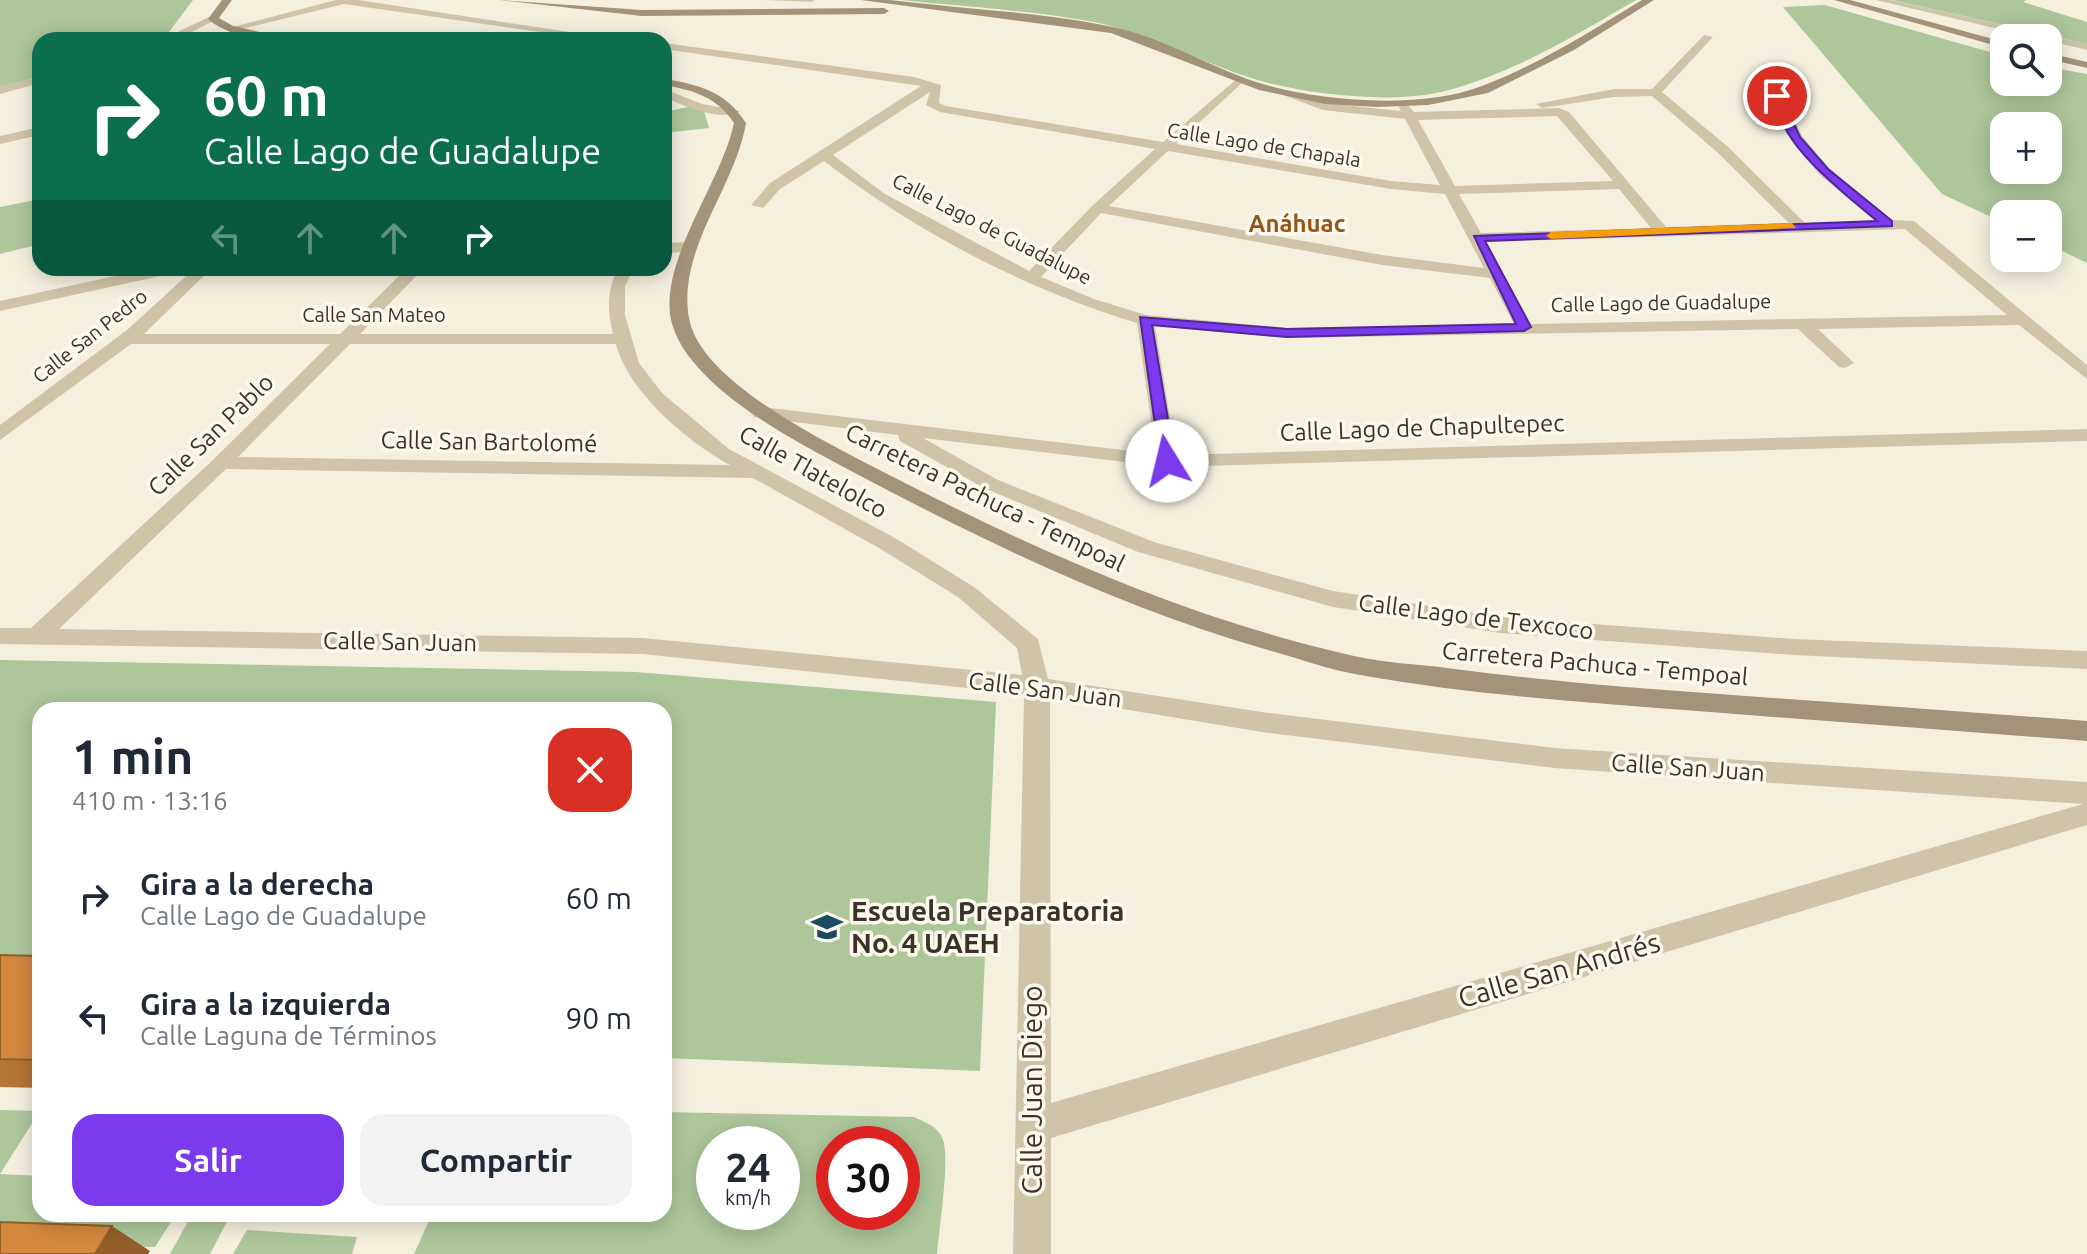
<!DOCTYPE html>
<html lang="es">
<meta charset="utf-8">
<style>
:root{--surface:#fff;--page:#f2f2f3;--text:#1f2937;--muted:#747a83;--accent:#7c3aed}
body{margin:0;font-family:Ubuntu,sans-serif;background:var(--page);color:var(--text);height:100vh;display:flex;flex-direction:column;font-size:30px;white-space:nowrap}
*{box-sizing:border-box;margin:0}
p{font-size:26px;color:var(--muted)}
.icon{flex:none;width:44px;height:44px;fill:none;stroke:currentColor;stroke-width:2;stroke-linecap:round;stroke-linejoin:round}
.map{position:relative;flex:1;overflow:hidden}
.side{position:absolute;left:32px;top:702px;width:640px;height:520px;display:flex;flex-direction:column;background:var(--surface);border-radius:24px;box-shadow:0 4px 20px #0003}
.side>*{flex:none}
.hud{position:absolute;left:32px;top:32px;width:640px;height:244px;border-radius:24px;box-shadow:0 4px 20px #0003;background:#0b6e4f;color:#fff;overflow:hidden}
.controls{position:absolute;left:1990px;top:24px;display:grid;gap:16px}
.controls a{display:grid;place-items:center;width:72px;height:72px;border-radius:16px;background:var(--surface);box-shadow:0 4px 20px #0003;font-size:40px}
.speed{position:absolute;left:696px;top:1126px;display:flex;gap:16px;font-size:40px;font-weight:700;text-align:center}
.speed>*{display:grid;place-content:center;width:104px;height:104px;border-radius:50%;background:var(--surface);box-shadow:0 4px 20px #0003;line-height:1}
.speed small{font-size:20px;font-weight:400}
.speed .limit{border:12px solid #d22;background:#fff;color:#111}
.pin{position:absolute;display:grid;place-items:center;width:68px;height:68px;color:#fff;margin:-34px;border:4px solid #fff;border-radius:50%;box-shadow:0 2px 8px #0007}
.me{position:absolute;width:88px;margin:-44px;rotate:351deg;stroke-linejoin:round;filter:drop-shadow(0 0 6px #0008)}
.turn{display:flex;align-items:center;gap:28px;height:168px;padding:0 40px;font-size:36px}
.turn .icon{width:104px;height:104px;stroke-width:2.5}
.turn b{display:block;font-size:56px;line-height:68px}
.lanes{display:flex;align-items:center;height:76px;padding:0 40px;background:#0003;justify-content:center;gap:40px;direction:ltr}
.lanes .off{opacity:.35}
.round{display:grid;place-items:center;flex:none;width:84px;height:84px;border-radius:24px;background:var(--page)}
.summary{display:flex;align-items:center;justify-content:space-between;height:136px;padding:0 40px}
h1{font-size:48px;font-weight:700;line-height:60px}
.primary-button{display:flex;gap:16px;margin-top:auto;padding:16px 40px}
.primary-button a{flex:1;height:92px;border-radius:24px;background:var(--accent);color:#fff;font-size:32px;font-weight:700;line-height:92px;text-align:center}
.primary-button a+a{background:var(--page);color:var(--text)}
ul{padding:0;list-style:none}
li{display:flex;align-items:center;gap:24px;height:120px;padding:0 40px}
li div{flex:1}
li b{display:block;font-size:30px}
li em{font-style:normal}
.map>svg:first-child{display:block}
.green{fill:#adc79b;fill-rule:evenodd}
.lines{fill:none;stroke-linecap:round;stroke-linejoin:round}
.lane{fill:#cfc4a8;fill-rule:evenodd}
.street{fill:#cfc4a8;fill-rule:evenodd}
.secondary{fill:#a39378;fill-rule:evenodd}
.wall{fill:#b57535}
.shaded-wall{fill:#945f2b}
.building{fill:#d3883e;stroke:#945f2b;stroke-width:2}
.route{fill:#7c3aed;stroke:#51269a;stroke-width:2}
.slow{fill:#f59e0b}
.labels{text-anchor:middle;stroke-width:7;stroke-linejoin:round;paint-order:stroke}
.far-street-label{font-size:20px;fill:#3b3329;stroke:#fcf8eb}
.far-quarter-label{font-size:24px;font-weight:bold;fill:#945518;stroke:#fcf8eb}
.street-label{font-size:24px;fill:#3b3329;stroke:#fcf8eb}
.near-poi-label{font-size:28px;font-weight:bold;fill:#3b3329;stroke:#fcf8eb;text-anchor:start}
.near-street-label{font-size:28px;fill:#3b3329;stroke:#fcf8eb}
</style>
<div class="map">
<svg width="2087" height="1254" viewBox="0 0 2087 1254">
<rect width="100%" height="100%" fill="#f5f0de"/>
<g class="green">
<path d="M 0,0 L 193,0 L 163,40 L 40,40 L 40,76 L 0,88 Z"/>
<path d="M 901,0 L 1636,0 C 1576,35 1514,73 1445,91 C 1392,105 1300,94 1248,77 C 1196,60 1148,33 1094,22 C 1031,10 965,7 901,0 Z"/>
<path d="M 1892,0 L 2026,0 L 2023,2 L 2087,22 L 2087,44 Z"/>
<path d="M 1825,5 L 2004,56 L 2004,82 L 2048,82 L 2048,67 L 2087,74 L 2087,263 L 2048,244 L 2048,214 L 2004,214 L 2004,223 L 1942,194 L 1783,7 ZM 2004,126 L 2048,126 L 2048,170 L 2004,170 Z"/>
<path d="M 702,104 L 709,128 L 664,133 L 664,112 Z"/>
<path d="M 40,199 L 40,244 L 0,254 L 0,207 Z"/>
<path d="M 0,660 L 636,672 L 996,702 L 980,1071 L 664,1058 L 664,710 L 40,710 L 40,956 L 0,955 Z"/>
<path d="M 0,1110 L 40,1111 L 0,1174 L 40,1176 L 40,1214 L 176,1214 L 155,1247 L 0,1243 Z"/>
<path d="M 664,1112 L 914,1117 C 925,1122 939,1127 943,1140 C 950,1160 939,1229 937,1254 L 414,1254 L 432,1214 L 664,1214 ZM 714,1144 L 782,1144 L 782,1212 L 714,1212 ZM 834,1144 L 902,1144 L 902,1212 L 834,1212 Z"/>
<path d="M 192,1214 L 231,1214 L 210,1254 L 170,1254 Z"/>
<path d="M 247,1230 L 357,1237 L 352,1254 L 233,1254 Z"/>
</g>
<g class="lines">
<g class="lane">
<path d="M 766,0 L 815,0 L 811,2 Z"/>
<path d="M 1876,0 L 1891,0 L 2087,44 L 2087,50 Z"/>
</g>
<g class="street">
<path d="M 336,0 L 358,0 L 623,40 L 596,40 L 344,4 L 230,32 L 225,29 Z"/>
<path d="M 209,17 L 218,19 L 175,40 L 161,40 Z"/>
<path d="M 1704,35 L 1713,37 L 1662,92 L 1727,146 L 1805,223 L 1875,221 L 1819,174 L 1791,140 L 1766,78 L 1774,78 L 1802,136 L 1829,168 L 1892,220 L 1914,221 L 2087,365 L 2087,379 L 2019,325 L 1818,329 L 1854,363 L 1845,368 L 1839,367 L 1798,329 L 1287,338 L 1155,326 L 1176,455 L 2087,429 L 2087,441 L 1167,467 L 923,438 L 998,480 L 1154,542 L 1333,591 L 1501,617 L 1794,639 L 2087,651 L 2087,669 L 1794,655 L 1501,633 L 1333,607 L 1138,552 L 984,488 L 900,441 L 898,435 L 754,417 L 751,413 L 761,407 L 1156,454 L 1137,323 C 1025,289 916,232 824,161 L 780,189 L 763,208 L 751,205 L 770,183 L 921,86 L 664,49 L 664,43 L 914,77 L 941,85 L 939,103 L 946,106 L 1163,142 L 1239,77 L 1243,82 L 1176,144 L 1391,181 L 1440,185 L 1405,119 L 1323,110 L 1283,95 L 1289,91 L 1325,103 L 1401,111 L 1398,105 L 1404,101 L 1414,112 L 1559,108 L 1569,112 L 1666,227 L 1789,223 L 1717,152 L 1652,96 L 1614,97 L 1542,108 L 1536,104 L 1614,89 L 1652,89 ZM 930,92 L 926,105 L 940,112 L 1155,149 L 1093,205 L 1029,271 L 885,194 L 833,155 ZM 1557,116 L 1613,181 L 1455,186 L 1418,120 ZM 1168,151 L 1391,189 L 1445,194 L 1484,268 L 1382,255 L 1109,206 ZM 1619,189 L 1651,228 L 1481,233 L 1459,194 ZM 1101,213 L 1382,265 L 1490,278 L 1514,324 L 1287,328 L 1146,315 L 1094,299 L 1041,277 ZM 1905,229 L 2007,315 L 1531,324 L 1486,242 Z"/>
<path d="M 40,77 L 40,83 L 0,94 L 0,86 Z"/>
<path d="M 664,89 L 702,104 L 740,111 C 721,123 683,105 664,97 Z"/>
<path d="M 40,127 L 40,135 L 0,144 L 0,136 Z"/>
<path d="M 664,243 L 690,242 L 698,247 L 690,252 L 664,253 Z"/>
<path d="M 152,268 L 182,268 L 174,273 L 0,311 L 0,301 Z"/>
<path d="M 195,268 L 212,268 L 144,334 L 340,334 L 407,268 L 424,268 L 360,334 L 613,334 C 607,309 607,291 618,268 L 634,268 L 625,286 L 625,315 L 639,363 L 662,393 L 729,449 L 895,538 L 974,587 L 1038,639 L 1048,679 L 1262,712 L 1554,748 L 2087,782 L 2087,825 L 1051,1138 L 1051,1254 L 1013,1254 L 1024,694 L 643,654 L 0,644 L 0,628 L 31,628 L 214,459 L 330,344 L 131,344 L 0,440 L 0,425 L 127,330 ZM 350,344 L 616,344 C 628,392 688,442 730,465 L 238,457 ZM 226,469 L 753,478 L 879,548 L 958,597 L 1017,648 L 1022,675 L 643,638 L 59,629 ZM 1050,697 L 1262,732 L 1554,768 L 2083,804 L 1051,1103 Z"/>
</g>
<g class="secondary">
<path d="M 222,0 L 232,0 L 219,18 L 233,26 L 296,40 C 267,40 231,39 208,19 Z"/>
<path d="M 498,0 L 642,10 L 884,8 L 889,11 L 884,14 L 642,16 Z"/>
<path d="M 861,0 L 890,0 C 962,9 1043,12 1113,27 C 1166,38 1214,70 1266,85 C 1326,102 1423,109 1482,86 C 1538,65 1591,31 1642,0 L 1654,0 L 1574,50 L 1488,93 L 1428,105 L 1377,107 L 1325,104 L 1259,90 L 1111,33 Z"/>
<path d="M 1834,0 L 1850,0 L 2004,42 L 2004,48 Z"/>
<path d="M 2048,53 L 2087,62 L 2087,68 L 2048,59 Z"/>
<path d="M 664,79 C 699,84 726,92 746,123 C 735,188 677,249 689,318 C 699,378 813,435 862,461 C 1020,543 1180,617 1354,656 C 1384,663 1417,664 1447,668 C 1515,677 1583,684 1652,689 C 1797,700 1942,710 2087,721 L 2087,741 C 1957,731 1827,721 1697,711 C 1585,702 1471,695 1360,675 C 1329,670 1298,658 1268,650 C 1122,608 987,543 853,472 C 798,443 686,386 671,320 C 659,260 722,182 734,123 C 717,97 693,90 664,85 Z"/>
</g>
</g>
<path class="wall" d="M 0,955 L 40,956 L 40,1088 L 0,1087 Z"/>
<path class="shaded-wall" d="M 112,1226 L 150,1251 L 148,1254 L 95,1254 Z"/>
<g class="building">
<path d="M 0,955 L 40,956 L 40,1055 L 36,1060 L 0,1059 Z"/>
<path d="M 0,1222 L 112,1226 L 95,1254 L 0,1254 Z"/>
</g>
<path class="route" d="M 1774,94 L 1780,94 L 1800,137 L 1828,169 L 1892,221 L 1892,226 L 1485,241 L 1531,327 L 1524,331 L 1287,337 L 1152,325 L 1175,461 L 1167,465 L 1160,461 L 1140,317 L 1287,329 L 1516,324 L 1474,236 L 1877,221 C 1842,191 1777,144 1774,94 Z"/>
<path class="slow" d="M 1792,223 L 1796,228 L 1551,239 L 1546,236 L 1551,232 Z"/>
<defs>
<symbol id="school-bare" viewBox="-9 -9 18 18"><path d="M0-5L7-2L0 1L-7-2ZM-4 1L0 2.5L4 1V4Q0 6-4 4Z" fill="#194b62" stroke="#fcf8eb" stroke-width="2.5" paint-order="stroke"/></symbol>
</defs>
<g fill-rule="evenodd">
<use href="#school-bare" x="805" y="905" width="44" height="44"/>
</g>
<g class="labels">
<g class="far-street-label">
<text transform="translate(1264 145) rotate(9)" y="7">Calle Lago de Chapala</text>
<text transform="translate(992 229) rotate(27)" y="7">Calle Lago de Guadalupe</text>
<text transform="translate(1661 303) rotate(-1)" y="7">Calle Lago de Guadalupe</text>
<text x="374" y="322">Calle San Mateo</text>
<text transform="translate(90 336) rotate(-38)" y="7">Calle San Pedro</text>
</g>
<g class="far-quarter-label">
<text x="1297" y="232">Anáhuac</text>
</g>
<g class="street-label">
<text transform="translate(1422 428) rotate(-2)" y="8">Calle Lago de Chapultepec</text>
<text transform="translate(211 435) rotate(-44)" y="8">Calle San Pablo</text>
<text transform="translate(489 442) rotate(1)" y="8">Calle San Bartolomé</text>
<text transform="translate(813 472) rotate(29)" y="8">Calle Tlatelolco</text>
<text transform="translate(985 498) rotate(26)" y="8">Carretera Pachuca - Tempoal</text>
<text transform="translate(1476 617) rotate(7)" y="8">Calle Lago de Texcoco</text>
<text transform="translate(400 642) rotate(1)" y="8">Calle San Juan</text>
<text transform="translate(1595 664) rotate(5)" y="8">Carretera Pachuca - Tempoal</text>
<text transform="translate(1045 690) rotate(7)" y="8">Calle San Juan</text>
<text transform="translate(1688 768) rotate(4)" y="8">Calle San Juan</text>
</g>
<g class="near-poi-label">
<text x="851" y="921">Escuela Preparatoria<tspan x="851" dy="32">No. 4 UAEH</tspan></text>
</g>
<g class="near-street-label">
<text transform="translate(1559 970) rotate(-16)" y="10">Calle San Andrés</text>
<text transform="translate(1032 1090) rotate(-90)" y="10">Calle Juan Diego</text>
</g>
</g>
</svg>
<div class="controls">
<a><svg class="icon" aria-label="search" viewBox="0 0 24 24"><circle cx="10" cy="10" r="6"/><path d="M15 15l6 6"/></svg></a>
<a>+</a>
<a>−</a>
</div>
<div class="speed"><div>24<small>km/h</small></div><div class="limit">30</div></div>
<div class="pin" style="left:1777px;top:96px;background:#d93025"><svg class="icon" aria-label="arrive" viewBox="0 0 24 24"><path d="M6 21V4h12l-3 4 3 4H6"/></svg></div>
<svg class="me" style="left:1167px;top:461px" viewBox="-20 -20 40 40"><circle r="19" fill="#fff"/><path d="M0-13L10 11 0 6-10 11z" fill="#7c3aed"/></svg>
<div class="hud">
<div class="turn"><svg class="icon" aria-label="right" viewBox="0 0 24 24"><path d="M7 20v-9h11M14 6l5 5-5 5"/></svg><div><b>60 m</b>Calle Lago de Guadalupe</div></div>
<div class="lanes"><svg class="icon off" aria-label="left" viewBox="0 0 24 24"><path d="M17 20v-9H6M10 6l-5 5 5 5"/></svg><svg class="icon off" aria-label="ahead" viewBox="0 0 24 24"><path d="M12 20V5M6 11l6-6 6 6"/></svg><svg class="icon off" aria-label="ahead" viewBox="0 0 24 24"><path d="M12 20V5M6 11l6-6 6 6"/></svg><svg class="icon" aria-label="right" viewBox="0 0 24 24"><path d="M7 20v-9h11M14 6l5 5-5 5"/></svg></div>
</div>
<section class="side">
<div class="summary"><div><h1>1 min</h1><p>410 m · 13:16</p></div><a class="round" style="background:#d93025;color:#fff"><svg class="icon" aria-label="close" viewBox="0 0 24 24"><path d="M6 6l12 12M18 6L6 18"/></svg></a></div>
<ul>
<li><svg class="icon" aria-label="right" viewBox="0 0 24 24"><path d="M7 20v-9h11M14 6l5 5-5 5"/></svg><div><b>Gira a la derecha</b><p>Calle Lago de Guadalupe</p></div><em>60 m</em></li>
<li><svg class="icon" aria-label="left" viewBox="0 0 24 24"><path d="M17 20v-9H6M10 6l-5 5 5 5"/></svg><div><b>Gira a la izquierda</b><p>Calle Laguna de Términos</p></div><em>90 m</em></li>
</ul>
<div class="primary-button"><a>Salir</a><a>Compartir</a></div>
</section>
</div>
